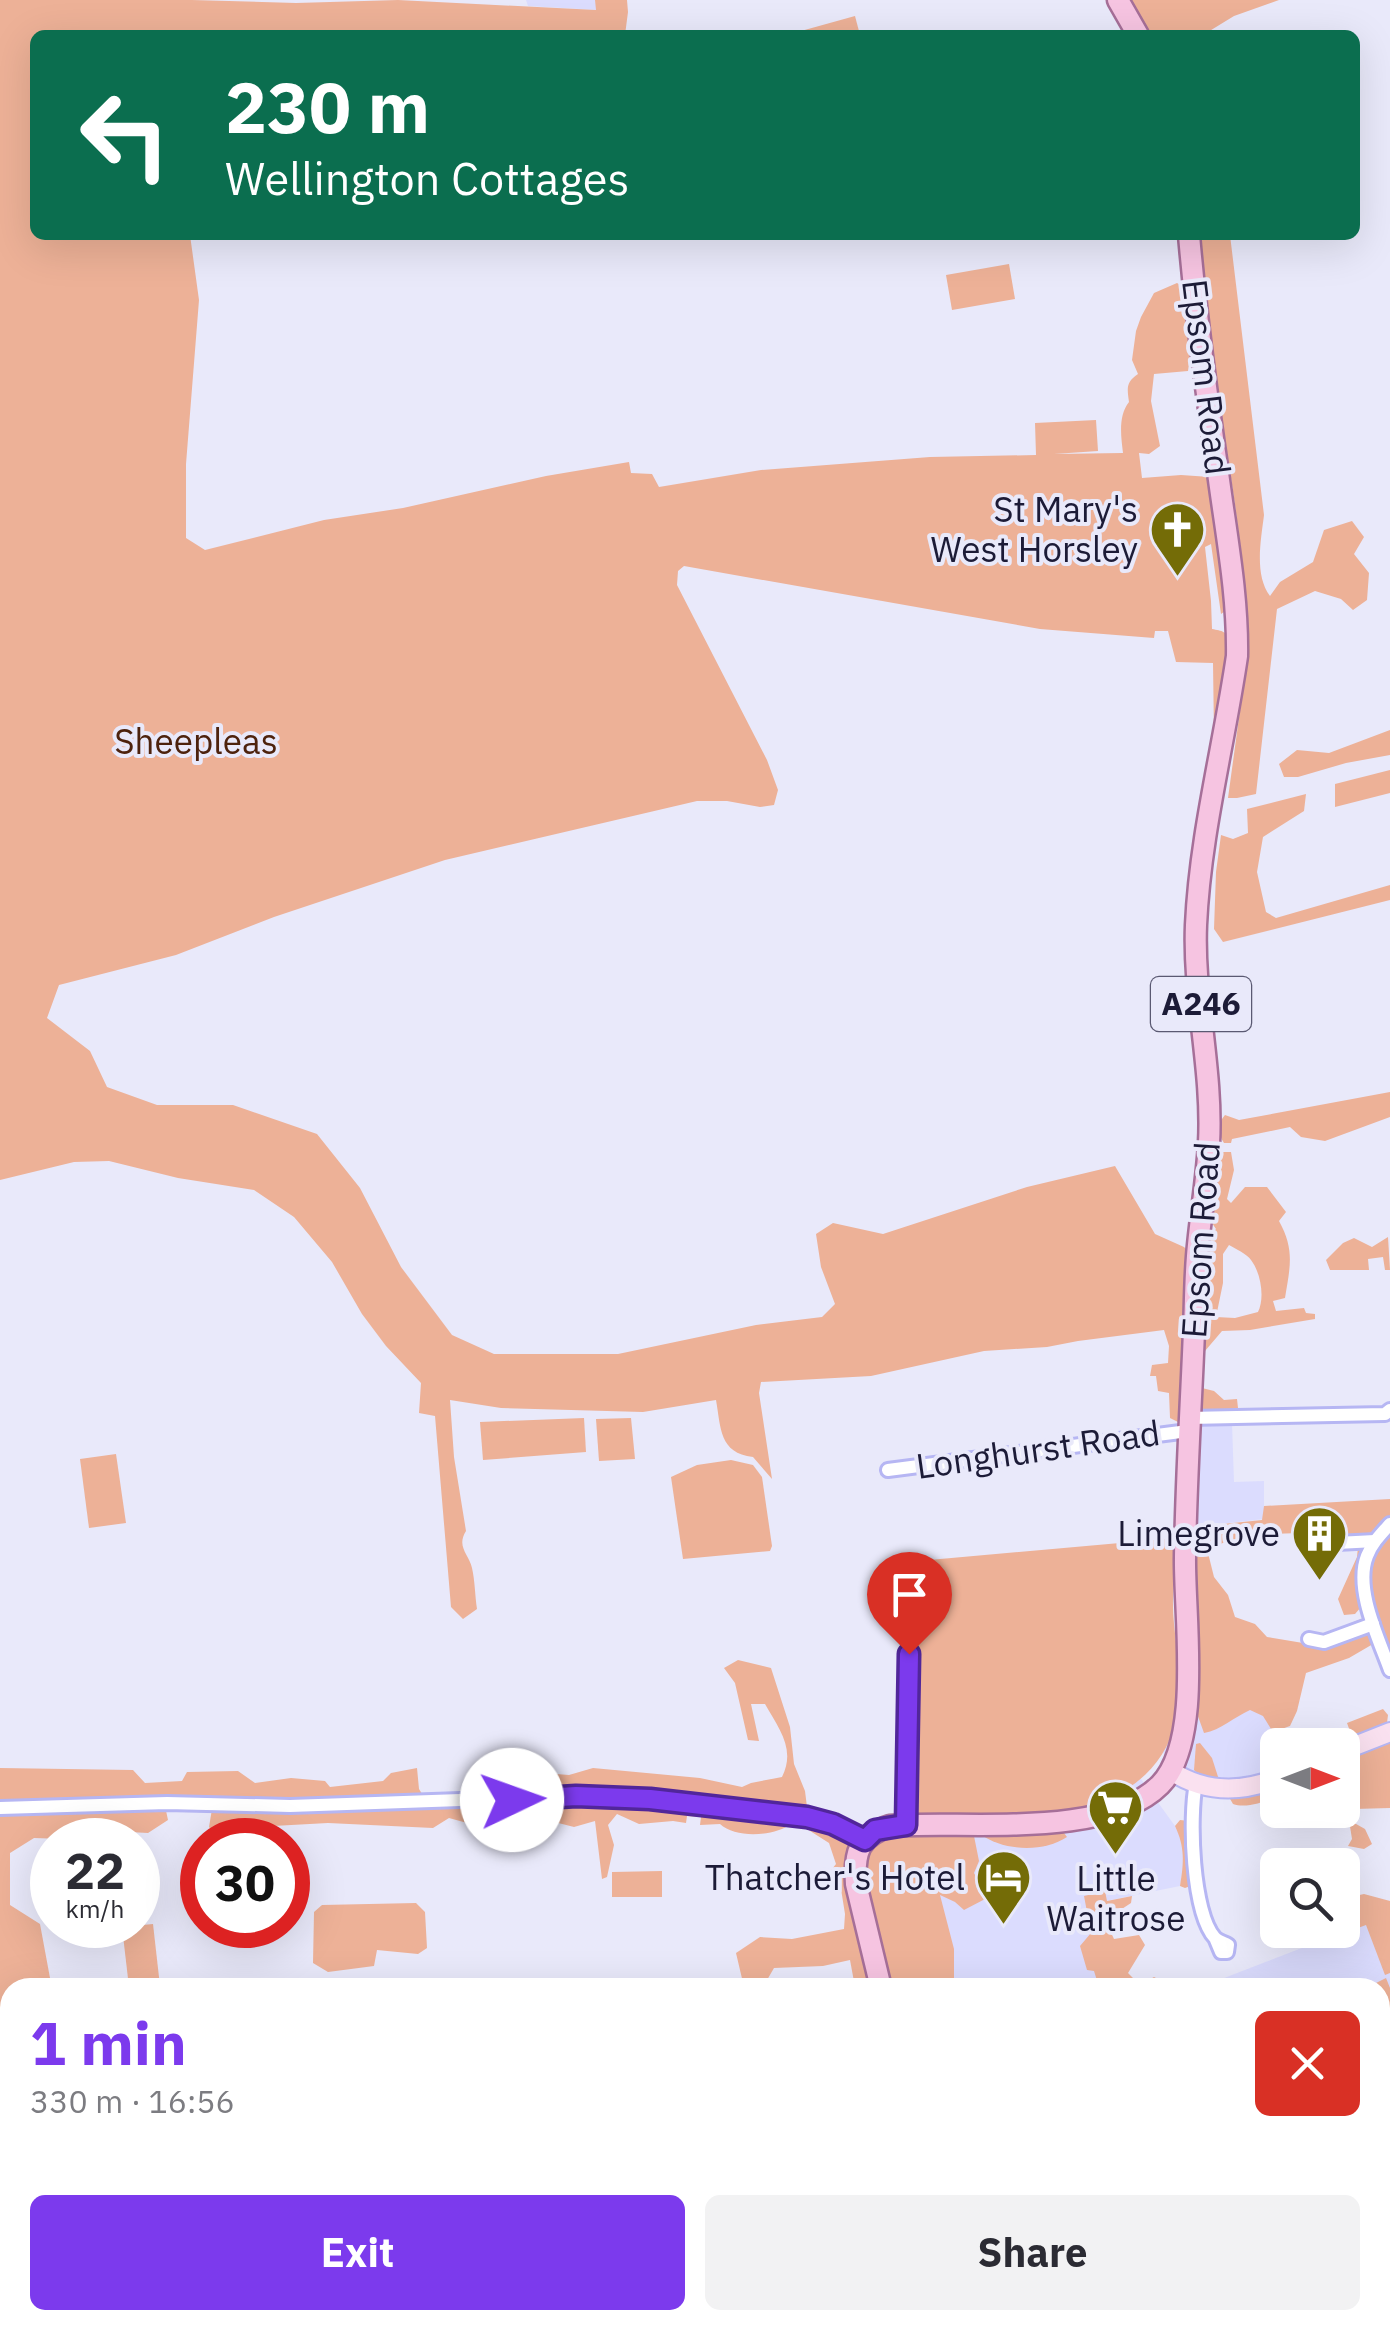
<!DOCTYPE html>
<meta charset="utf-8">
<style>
:root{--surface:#fff;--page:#f2f2f3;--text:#2b2b33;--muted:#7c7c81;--accent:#7c3aed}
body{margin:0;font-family:"IBM Plex Sans",sans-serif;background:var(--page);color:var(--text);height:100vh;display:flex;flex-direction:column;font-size:38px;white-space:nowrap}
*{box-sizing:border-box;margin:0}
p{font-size:32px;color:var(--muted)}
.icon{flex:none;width:55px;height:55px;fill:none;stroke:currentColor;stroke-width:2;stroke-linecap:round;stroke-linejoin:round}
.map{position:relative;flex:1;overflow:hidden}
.drawer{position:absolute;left:0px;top:1978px;width:1390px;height:352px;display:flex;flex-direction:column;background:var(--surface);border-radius:30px 30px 0 0;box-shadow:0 10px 40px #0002}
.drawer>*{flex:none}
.banner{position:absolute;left:30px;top:30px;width:1330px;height:210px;border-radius:15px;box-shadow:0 10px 40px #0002;background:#0b6e4f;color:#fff;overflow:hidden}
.needle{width:65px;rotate:90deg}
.buttons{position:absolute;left:1260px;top:1728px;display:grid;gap:20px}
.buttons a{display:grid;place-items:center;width:100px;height:100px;border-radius:15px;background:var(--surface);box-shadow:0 10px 40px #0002;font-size:50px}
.speed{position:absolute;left:30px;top:1818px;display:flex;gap:20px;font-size:50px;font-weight:700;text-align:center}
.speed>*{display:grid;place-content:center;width:130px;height:130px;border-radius:50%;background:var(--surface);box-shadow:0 10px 40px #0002;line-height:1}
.speed small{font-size:25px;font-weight:400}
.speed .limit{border:15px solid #d22;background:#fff;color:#111}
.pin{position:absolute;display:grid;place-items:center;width:85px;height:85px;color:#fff;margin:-102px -42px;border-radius:50% 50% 50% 0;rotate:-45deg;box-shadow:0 0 10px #0007}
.pin .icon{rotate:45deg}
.me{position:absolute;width:110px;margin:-55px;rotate:87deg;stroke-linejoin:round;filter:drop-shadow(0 0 8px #0008)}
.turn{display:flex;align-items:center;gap:35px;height:210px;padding:0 30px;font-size:45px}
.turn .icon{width:130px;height:130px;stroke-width:2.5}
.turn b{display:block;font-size:70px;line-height:85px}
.round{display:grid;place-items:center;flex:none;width:105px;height:105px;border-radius:15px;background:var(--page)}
.head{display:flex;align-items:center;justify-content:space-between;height:170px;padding:0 30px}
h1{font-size:60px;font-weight:700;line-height:75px;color:var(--accent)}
.button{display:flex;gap:20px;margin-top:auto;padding:20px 30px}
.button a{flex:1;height:115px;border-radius:15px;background:var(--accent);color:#fff;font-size:40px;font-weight:700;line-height:115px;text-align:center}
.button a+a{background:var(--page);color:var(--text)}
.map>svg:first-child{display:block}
.built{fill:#dbdcfe}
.green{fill:#edb197;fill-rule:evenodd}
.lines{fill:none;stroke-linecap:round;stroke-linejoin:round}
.minor-casing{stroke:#b6b6f3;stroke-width:18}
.secondary-casing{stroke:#b6b6f3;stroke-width:22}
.primary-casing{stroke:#a66f98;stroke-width:25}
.minor{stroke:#fff;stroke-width:12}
.secondary{stroke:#fae1f0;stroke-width:18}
.primary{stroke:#f6c4e1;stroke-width:20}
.route-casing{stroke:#51269a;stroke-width:25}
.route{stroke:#7c3aed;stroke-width:18}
.labels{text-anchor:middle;stroke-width:8;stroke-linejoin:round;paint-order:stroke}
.shield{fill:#e9e9fa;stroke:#5a5972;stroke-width:2.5}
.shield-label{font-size:32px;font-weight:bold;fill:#1c1b37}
.street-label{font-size:35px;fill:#1c1b37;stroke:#e9e9fa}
.poi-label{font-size:35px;fill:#1c1b37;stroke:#e9e9fa;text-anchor:end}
.park-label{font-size:35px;fill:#4d220d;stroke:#e9e9fa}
</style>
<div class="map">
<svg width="1390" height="2329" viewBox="0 0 1390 2329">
<rect width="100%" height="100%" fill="#e9e9fa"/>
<g class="built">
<path d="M 526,0 L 595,0 L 597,10 L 528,6 Z"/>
<path d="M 1193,1422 L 1232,1423 L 1234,1482 L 1264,1481 L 1264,1519 L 1194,1527 Z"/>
<path d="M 1261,1686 L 1290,1745 L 1278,1745 L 1277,1773 L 1235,1785 L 1200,1776 L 1162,1752 L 1170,1741 L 1177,1718 Z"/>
<path d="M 1141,1779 L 1175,1826 L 1181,1838 L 1185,1860 L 1180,1886 L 1106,1901 L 1085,1896 L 1096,1960 L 1106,1988 L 889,1987 L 869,1853 L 919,1829 L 919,1814 L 995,1816 L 1074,1810 L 1107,1801 Z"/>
<path d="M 1390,1914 L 1390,2329 L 947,2329 L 948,2320 L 1380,2320 L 1380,1988 L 1201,1987 Z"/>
</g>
<g class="green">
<path d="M 0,0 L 192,0 L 296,3 L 398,0 L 596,10 L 595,0 L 627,0 L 628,12 L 625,35 L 35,35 L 35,235 L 190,235 L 199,300 L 186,464 L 186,538 L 205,550 L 324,520 L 403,508 L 546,476 L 629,462 L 631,473 L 652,474 L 659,487 L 761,470 L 930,457 L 1036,455 L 1035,423 L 1096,420 L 1098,451 L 1054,454 L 1123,453 C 1121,436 1118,416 1129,402 C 1127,388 1126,382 1138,374 L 1132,360 L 1136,331 L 1141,317 L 1154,293 L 1177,283 L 1182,286 L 1190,356 L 1188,371 L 1154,374 L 1151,401 L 1160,446 L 1149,454 L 1139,453 L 1142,478 L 1181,475 L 1210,477 L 1228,609 L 1221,614 L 1211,544 L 1205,547 L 1211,601 L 1212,629 C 1222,631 1227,631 1230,642 L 1214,734 L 1213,663 L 1176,662 L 1168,631 L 1155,631 L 1154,638 L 1040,629 L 684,566 L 678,571 L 677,585 L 767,760 L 778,790 L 774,805 L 760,807 L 727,801 L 697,801 L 445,860 L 274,917 L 176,955 L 59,985 L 47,1018 L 90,1051 L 107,1087 L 157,1105 L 233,1105 L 317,1134 L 360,1188 L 401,1267 L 452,1335 L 494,1354 L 618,1354 L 756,1325 L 822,1317 L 835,1304 L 821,1267 L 816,1234 L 833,1223 L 883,1234 L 1027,1187 L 1115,1166 L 1155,1234 L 1184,1247 L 1190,1253 L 1183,1417 L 1178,1422 L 1170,1418 L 1169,1393 L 1158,1391 L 1156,1376 L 1150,1376 L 1152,1365 L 1168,1363 L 1169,1346 L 1164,1330 L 1078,1341 L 1047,1347 L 984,1351 L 871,1376 L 761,1382 L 759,1393 L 772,1479 L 753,1457 C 719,1453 721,1428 716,1400 L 643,1412 L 501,1408 L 450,1400 L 454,1457 L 466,1531 C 456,1547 469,1554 472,1568 C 475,1581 475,1596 477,1609 L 463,1619 L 451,1607 L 435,1416 L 419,1413 L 421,1383 L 386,1346 L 362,1314 L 332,1262 L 294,1217 L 254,1190 L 178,1178 L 109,1161 L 74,1162 L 0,1180 Z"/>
<path d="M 1131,0 L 1279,0 L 1234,16 L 1203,35 L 1150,35 Z"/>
<path d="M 855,16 L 860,35 L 800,35 L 801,31 Z"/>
<path d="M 1199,235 L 1230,235 L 1264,515 C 1261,540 1254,575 1270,596 L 1280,582 L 1313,562 L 1324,530 L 1352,521 L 1364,537 L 1354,554 L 1369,573 L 1367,600 L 1353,610 L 1341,599 L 1315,591 L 1277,609 L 1256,794 L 1237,798 L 1228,798 L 1248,652 C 1249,603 1241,553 1235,505 C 1222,415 1206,325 1199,235 Z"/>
<path d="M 1009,264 L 1015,299 L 952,310 L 946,275 Z"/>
<path d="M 1390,730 L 1390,755 L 1346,763 L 1298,777 L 1284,777 L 1279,764 L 1297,750 L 1329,753 Z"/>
<path d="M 1390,770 L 1390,793 L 1335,807 L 1335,784 Z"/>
<path d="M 1306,794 L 1304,811 L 1263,837 L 1257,872 L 1266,912 L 1276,918 L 1390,885 L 1390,900 L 1223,942 L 1214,929 L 1216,872 L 1221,835 L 1233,839 L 1248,833 L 1247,809 Z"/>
<path d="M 1390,1092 L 1390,1117 L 1325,1141 L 1301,1137 L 1290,1127 L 1232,1139 L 1231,1143 L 1224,1143 C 1217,1133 1218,1123 1225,1115 L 1239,1120 Z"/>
<path d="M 1221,1152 L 1231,1152 L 1234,1170 L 1227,1199 L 1231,1203 L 1245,1187 L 1267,1187 L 1286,1212 L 1279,1221 C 1295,1250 1290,1267 1285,1298 L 1273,1301 L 1276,1311 L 1304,1308 L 1306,1313 L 1315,1314 L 1315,1319 L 1250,1330 L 1222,1331 L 1205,1351 L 1203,1375 L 1198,1374 L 1205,1243 L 1216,1229 L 1210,1220 L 1216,1157 ZM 1229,1245 C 1236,1249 1247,1254 1251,1260 C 1261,1273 1265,1298 1258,1312 L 1235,1318 L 1216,1317 L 1223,1283 L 1223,1254 Z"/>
<path d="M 1388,1237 L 1390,1270 L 1385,1270 L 1383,1257 L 1368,1259 L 1369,1270 L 1330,1270 L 1326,1260 L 1343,1243 L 1354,1238 L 1372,1247 Z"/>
<path d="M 1198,1387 L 1214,1391 L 1224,1400 L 1237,1399 L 1238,1408 L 1229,1414 L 1202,1414 L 1196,1406 Z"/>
<path d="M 584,1418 L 586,1452 L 483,1460 L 480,1422 Z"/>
<path d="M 631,1418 L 635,1459 L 599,1461 L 596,1419 Z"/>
<path d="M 116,1454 L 126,1523 L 89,1528 L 80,1459 Z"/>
<path d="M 731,1460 L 753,1465 L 762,1477 L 772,1546 L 770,1551 L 683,1559 L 671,1477 L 697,1465 Z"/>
<path d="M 1390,1499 L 1390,1515 L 1372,1535 L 1324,1541 L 1323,1532 C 1295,1534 1225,1531 1208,1553 L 1214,1577 L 1228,1595 L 1235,1617 L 1255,1624 L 1267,1637 L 1303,1643 L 1361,1619 L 1370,1628 L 1373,1644 L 1349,1658 L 1306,1673 L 1297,1711 L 1290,1726 L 1273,1732 L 1263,1716 L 1250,1710 C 1234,1717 1221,1730 1204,1733 L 1195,1708 L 1194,1527 L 1262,1520 L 1264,1506 Z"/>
<path d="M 1390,1535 L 1390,1656 L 1380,1630 L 1382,1628 C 1371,1592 1358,1565 1390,1535 Z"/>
<path d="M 1176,1538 C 1177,1559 1173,1579 1173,1599 C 1172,1640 1187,1681 1176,1721 C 1148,1831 1006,1817 919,1814 L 914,1809 L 916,1751 L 911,1746 L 910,1639 L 919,1632 L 918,1561 Z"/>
<path d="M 1358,1547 L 1362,1552 L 1357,1575 L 1361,1607 L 1355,1614 L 1344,1615 L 1338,1599 L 1357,1557 Z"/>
<path d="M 738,1660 L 771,1668 L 790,1727 L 794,1764 L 805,1791 L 807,1807 L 801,1811 L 634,1791 L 517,1795 L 513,1789 L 511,1774 L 517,1771 L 569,1775 L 593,1768 L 700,1778 L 742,1787 L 751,1783 L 782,1777 C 796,1749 779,1729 765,1704 L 751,1704 L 759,1741 L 748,1740 L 735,1683 L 724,1668 Z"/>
<path d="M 1383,1709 L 1388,1715 L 1387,1723 L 1367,1732 L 1351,1734 L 1347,1723 Z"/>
<path d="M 1390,1741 L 1390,1808 L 1354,1809 C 1351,1793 1343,1774 1342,1757 Z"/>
<path d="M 1200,1743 L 1212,1758 L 1220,1783 L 1200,1776 L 1194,1770 L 1196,1744 Z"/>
<path d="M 0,1768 L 133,1770 L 145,1783 L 182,1781 L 187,1772 L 238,1771 L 255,1783 L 291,1778 L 325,1781 L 330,1787 L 383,1781 L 391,1773 L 417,1768 L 419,1789 L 424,1797 L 359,1800 L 0,1805 Z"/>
<path d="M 1277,1786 L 1277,1797 C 1264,1801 1247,1809 1233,1804 L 1229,1797 Z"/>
<path d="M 531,1800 L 598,1800 L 797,1818 L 837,1830 L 848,1845 L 876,1987 L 855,1987 L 850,1960 L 823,1966 L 774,1968 L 763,1987 L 744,1987 L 736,1953 L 760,1937 L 792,1939 L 844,1929 L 845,1914 L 841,1889 L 829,1887 L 824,1879 L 836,1864 L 829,1843 L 807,1829 L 791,1824 C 775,1836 736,1839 720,1824 L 700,1825 L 701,1817 L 687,1816 L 686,1823 L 673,1821 L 639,1824 L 617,1814 L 608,1825 L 614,1845 L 607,1877 L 602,1879 L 595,1821 L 574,1827 L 527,1815 L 525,1806 Z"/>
<path d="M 476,1804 L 481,1814 L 478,1826 L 449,1818 L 433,1828 L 328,1823 L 273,1826 L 216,1835 L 209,1827 L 212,1809 Z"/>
<path d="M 165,1806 L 168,1820 L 148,1833 L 111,1831 L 63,1839 L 34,1838 L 10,1853 L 10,1905 L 40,1924 L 50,1978 L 71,1981 L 74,1987 L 10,1988 L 10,2046 L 0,2036 L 0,1814 Z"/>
<path d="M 1180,1820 L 1189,1821 L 1193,1885 L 1185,1888 L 1180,1886 C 1184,1863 1185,1847 1175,1826 Z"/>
<path d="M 1349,1820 L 1365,1829 L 1372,1844 L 1364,1849 L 1348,1846 L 1352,1839 Z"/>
<path d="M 896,1829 L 966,1831 L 974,1836 L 979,1861 L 974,1873 L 987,1898 L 964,1910 L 955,1902 L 940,1895 L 954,1949 L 954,1987 L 889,1987 C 881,1955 856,1887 868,1857 C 873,1845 886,1837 896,1829 Z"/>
<path d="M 1057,1831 L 1064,1833 L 1067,1837 C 1043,1853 1003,1851 980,1834 Z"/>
<path d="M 1341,1849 L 1334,1865 L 1307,1865 L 1305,1856 Z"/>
<path d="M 662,1871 L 662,1897 L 612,1897 L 612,1872 Z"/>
<path d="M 1105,1891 L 1107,1901 L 1132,1896 L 1131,1903 L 1105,1920 L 1114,1939 L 1139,1935 L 1145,1945 L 1128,1973 L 1140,1985 L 1154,1977 L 1169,1985 L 1170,1987 L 1099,1987 L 1094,1971 L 1087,1970 L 1080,1946 L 1091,1933 L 1084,1896 Z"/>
<path d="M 1343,1894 L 1346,1898 L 1364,1894 L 1390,1901 L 1390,1973 L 1385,1975 L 1366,1925 L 1328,1939 L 1325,1930 L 1342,1930 Z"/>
<path d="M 416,1903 L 425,1912 L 427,1948 L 418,1954 L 377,1950 L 374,1966 L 328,1972 L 313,1963 L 314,1912 L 322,1905 Z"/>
<path d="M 153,1924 L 160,1986 L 129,1987 L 122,1927 Z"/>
<path d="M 1386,1978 L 1390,1988 L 1390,2161 L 1380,2147 L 1380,1988 L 1368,1987 Z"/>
<path d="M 94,2320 L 143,2320 L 143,2329 L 93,2329 Z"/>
<path d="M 285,2320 L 463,2320 L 469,2323 L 473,2329 L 278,2329 L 285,2325 Z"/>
<path d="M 537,2320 L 646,2320 L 642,2329 L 574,2329 L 572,2327 L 546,2329 L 540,2327 Z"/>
<path d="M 948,2320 L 1016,2320 L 1015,2329 L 947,2329 Z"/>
</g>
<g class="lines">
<defs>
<g id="minor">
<path d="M 1189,1418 L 1385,1414 L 1390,1410"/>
<path d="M 888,1470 L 1188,1431"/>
<path d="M 1390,1524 C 1381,1534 1372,1543 1367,1556 C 1354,1589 1379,1639 1390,1670"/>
<path d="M 1318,1544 L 1375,1541"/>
<path d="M 1309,1639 L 1324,1642 L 1373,1624"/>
<path d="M 1196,1784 C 1189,1816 1192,1913 1215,1938 C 1218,1941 1224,1943 1228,1945 L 1227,1952 L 1221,1952 L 1216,1940"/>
<path d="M 0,1808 L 167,1803 L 290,1806 L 576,1796 L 650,1799 L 807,1817 L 833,1824 L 865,1839"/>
<path d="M 905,1825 L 908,1784 L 909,1654"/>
<path d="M 629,2320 L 631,2329"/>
<path d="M 651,2329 L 654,2320"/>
</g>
<g id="secondary">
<path d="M 1342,1751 L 1390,1732"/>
<path d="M 1171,1771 C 1205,1793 1241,1793 1278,1778"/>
</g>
<g id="primary">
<path d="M 1118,0 L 1138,35"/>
<path d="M 881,1988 L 856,1884 C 854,1853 858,1836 890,1826 C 963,1820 1105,1840 1160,1785 C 1203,1741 1184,1617 1185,1557 C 1186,1482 1191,1406 1194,1331 C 1195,1306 1195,1281 1197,1256 C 1200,1218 1207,1181 1209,1143 C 1213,1070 1193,998 1196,925 C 1200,835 1224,745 1237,656 C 1238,597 1227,539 1219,480 C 1207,398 1196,317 1189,235"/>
<path d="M 940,2320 L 940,2329"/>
</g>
</defs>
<use href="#minor" class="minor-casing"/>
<use href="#secondary" class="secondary-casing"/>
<use href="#primary" class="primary-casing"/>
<use href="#minor" class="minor"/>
<use href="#secondary" class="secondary"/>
<use href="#primary" class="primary"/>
</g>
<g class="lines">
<defs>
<path id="route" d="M 512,1800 L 576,1796 L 650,1799 L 807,1817 L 833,1824 L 865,1840 L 875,1830 L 906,1825 L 909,1654"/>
</defs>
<use href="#route" class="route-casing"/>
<use href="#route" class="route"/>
</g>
<defs>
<symbol id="church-pin" viewBox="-11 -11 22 30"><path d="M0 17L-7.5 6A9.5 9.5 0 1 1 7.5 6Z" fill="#746c07" stroke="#e9e9fa"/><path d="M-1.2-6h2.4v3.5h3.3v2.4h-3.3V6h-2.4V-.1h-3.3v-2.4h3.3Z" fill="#fff"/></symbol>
<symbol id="building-pin" viewBox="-11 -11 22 30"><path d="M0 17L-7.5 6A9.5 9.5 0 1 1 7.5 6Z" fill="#746c07" stroke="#e9e9fa"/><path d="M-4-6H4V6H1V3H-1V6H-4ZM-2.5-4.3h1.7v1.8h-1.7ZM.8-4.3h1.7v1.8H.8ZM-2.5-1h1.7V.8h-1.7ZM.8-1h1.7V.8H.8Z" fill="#fff"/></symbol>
<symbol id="supermarket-pin" viewBox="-11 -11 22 30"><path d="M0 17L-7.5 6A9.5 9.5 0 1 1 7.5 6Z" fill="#746c07" stroke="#e9e9fa"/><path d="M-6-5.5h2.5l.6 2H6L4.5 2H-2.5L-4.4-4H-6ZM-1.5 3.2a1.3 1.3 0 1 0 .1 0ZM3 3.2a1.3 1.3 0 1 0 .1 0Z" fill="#fff"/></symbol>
<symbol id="hotel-pin" viewBox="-11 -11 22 30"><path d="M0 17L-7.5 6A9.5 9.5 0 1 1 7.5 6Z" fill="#746c07" stroke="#e9e9fa"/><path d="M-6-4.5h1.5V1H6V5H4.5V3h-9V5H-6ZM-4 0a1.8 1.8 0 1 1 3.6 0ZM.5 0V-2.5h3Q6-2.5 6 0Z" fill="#fff"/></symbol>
</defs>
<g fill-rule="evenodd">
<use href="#church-pin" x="1146" y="498" width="63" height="86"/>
<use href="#building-pin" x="1288" y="1502" width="63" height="86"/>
<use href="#supermarket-pin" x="1084" y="1776" width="63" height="86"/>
<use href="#hotel-pin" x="972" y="1846" width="63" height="86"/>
</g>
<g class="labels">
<rect class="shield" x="1151" y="977" width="100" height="54" rx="8"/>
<g class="shield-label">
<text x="1201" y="1015">A246</text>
</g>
<g class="street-label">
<text transform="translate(1206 377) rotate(83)" y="12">Epsom Road</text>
<text transform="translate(1201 1240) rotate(-86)" y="12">Epsom Road</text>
<text transform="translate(1038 1450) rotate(-8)" y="12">Longhurst Road</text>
</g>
<g class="poi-label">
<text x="1138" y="522">St Mary's<tspan x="1138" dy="40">West Horsley</tspan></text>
<text x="1280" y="1546">Limegrove</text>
<text x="965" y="1890">Thatcher's Hotel</text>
<text x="1116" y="1891" text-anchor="middle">Little<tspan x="1116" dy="40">Waitrose</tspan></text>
</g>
<g class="park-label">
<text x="196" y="754">Sheepleas</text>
</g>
</g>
</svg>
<div class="buttons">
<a><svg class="needle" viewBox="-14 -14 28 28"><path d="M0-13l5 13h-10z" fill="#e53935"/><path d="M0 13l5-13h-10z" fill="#7c7c81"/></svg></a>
<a><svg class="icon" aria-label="search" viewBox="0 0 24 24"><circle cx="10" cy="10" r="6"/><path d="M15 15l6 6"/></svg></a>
</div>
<div class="speed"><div>22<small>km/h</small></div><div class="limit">30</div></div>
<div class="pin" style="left:909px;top:1654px;background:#d93025"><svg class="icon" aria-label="arrive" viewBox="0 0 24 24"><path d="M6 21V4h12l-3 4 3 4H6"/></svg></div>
<svg class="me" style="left:512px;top:1800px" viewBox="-20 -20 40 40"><circle r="19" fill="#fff"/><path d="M0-13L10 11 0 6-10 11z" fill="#7c3aed"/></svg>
<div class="banner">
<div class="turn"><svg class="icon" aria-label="left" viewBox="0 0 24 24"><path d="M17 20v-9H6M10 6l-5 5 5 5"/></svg><div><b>230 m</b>Wellington Cottages</div></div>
</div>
<section class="drawer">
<div class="head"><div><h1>1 min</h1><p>330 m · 16:56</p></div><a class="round" style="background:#d93025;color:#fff"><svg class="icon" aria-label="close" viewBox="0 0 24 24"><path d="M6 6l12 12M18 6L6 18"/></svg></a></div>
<div class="button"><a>Exit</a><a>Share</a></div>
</section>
</div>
